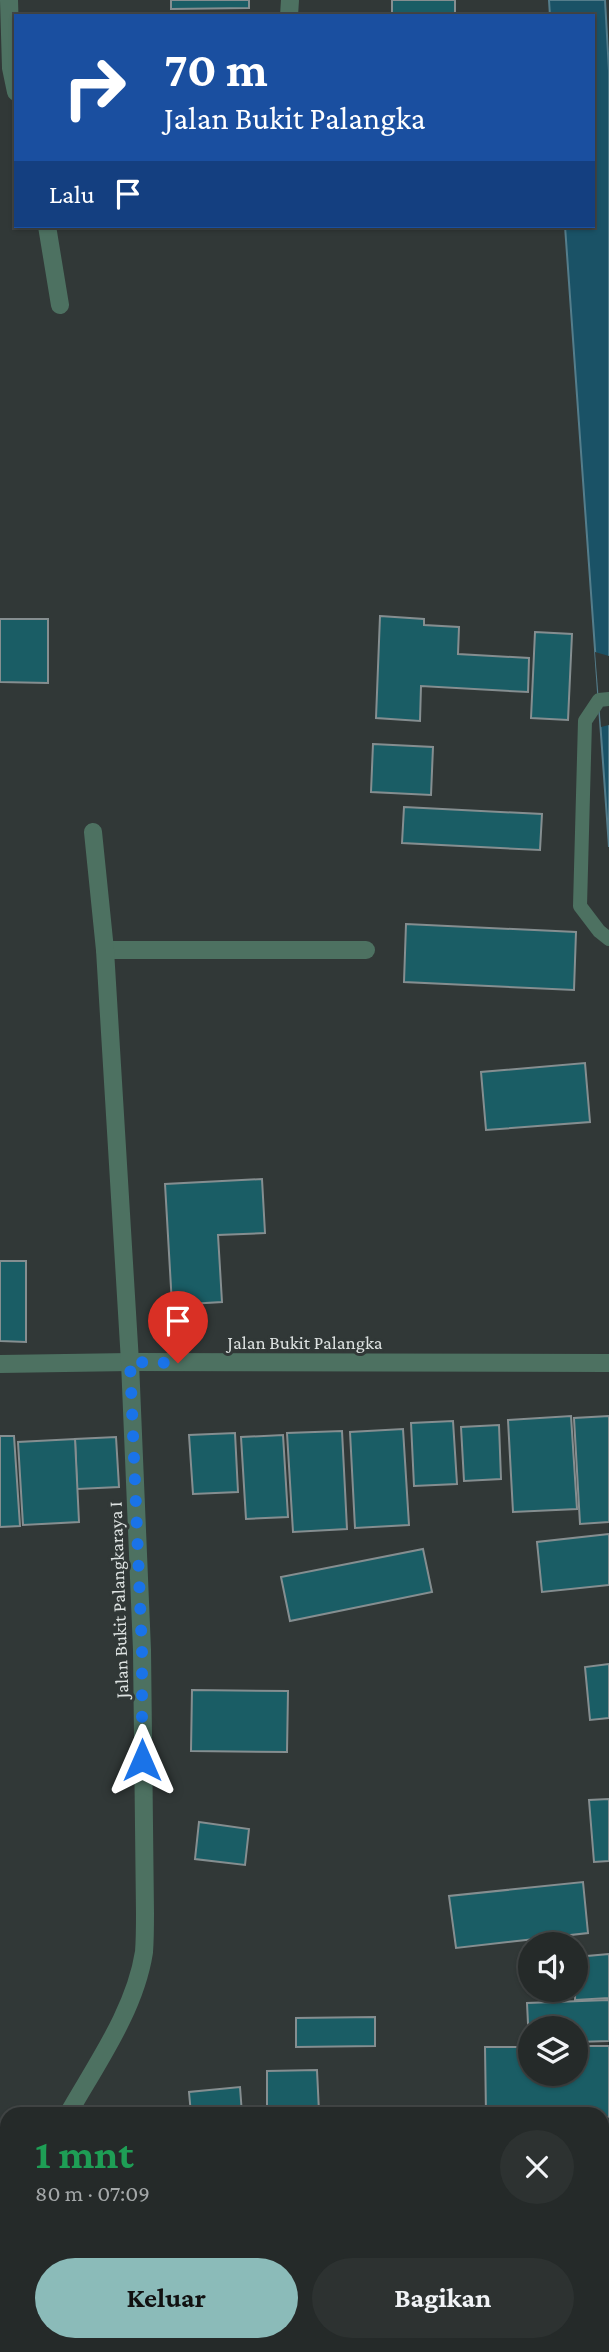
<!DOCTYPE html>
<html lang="id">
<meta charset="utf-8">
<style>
:root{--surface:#252a29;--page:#2d3231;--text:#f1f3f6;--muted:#a3a7a8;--line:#424646;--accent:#8bbbb9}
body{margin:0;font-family:"Crimson Pro",serif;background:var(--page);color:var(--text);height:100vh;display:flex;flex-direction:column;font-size:26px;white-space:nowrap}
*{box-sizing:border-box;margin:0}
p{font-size:23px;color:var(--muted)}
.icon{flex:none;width:38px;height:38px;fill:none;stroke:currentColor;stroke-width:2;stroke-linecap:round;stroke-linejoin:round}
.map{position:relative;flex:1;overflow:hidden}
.sheet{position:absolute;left:0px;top:2107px;width:609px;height:245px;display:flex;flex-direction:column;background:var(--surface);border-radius:21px 21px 0 0;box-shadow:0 2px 5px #0004,0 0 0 2px var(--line)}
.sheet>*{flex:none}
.hud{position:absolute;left:14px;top:14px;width:581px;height:214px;border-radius:0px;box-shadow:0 2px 5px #0004,0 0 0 2px var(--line);background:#1a4fa0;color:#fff;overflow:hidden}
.controls{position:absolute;left:518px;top:1932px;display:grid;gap:14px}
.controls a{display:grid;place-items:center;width:70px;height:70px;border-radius:50%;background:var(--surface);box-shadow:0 2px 5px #0004,0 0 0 2px var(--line);font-size:35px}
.pin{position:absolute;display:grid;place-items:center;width:60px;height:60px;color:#fff;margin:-72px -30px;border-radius:50% 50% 50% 0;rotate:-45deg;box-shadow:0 0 7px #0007}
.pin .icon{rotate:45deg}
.me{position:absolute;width:77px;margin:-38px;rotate:0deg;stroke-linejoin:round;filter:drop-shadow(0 0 5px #0008)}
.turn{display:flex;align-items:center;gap:24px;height:147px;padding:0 35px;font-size:32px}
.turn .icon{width:91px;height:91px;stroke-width:2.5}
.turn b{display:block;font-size:49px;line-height:60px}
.then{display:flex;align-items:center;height:66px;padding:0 35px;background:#0003;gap:14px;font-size:26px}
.round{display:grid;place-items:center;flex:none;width:74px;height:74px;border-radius:37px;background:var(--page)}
.head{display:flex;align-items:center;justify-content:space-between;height:119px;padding:0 35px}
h1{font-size:42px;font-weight:700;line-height:52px;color:#1e9e55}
.action{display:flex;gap:14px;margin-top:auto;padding:14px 35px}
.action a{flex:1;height:80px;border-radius:42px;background:var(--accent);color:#111;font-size:28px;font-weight:700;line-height:80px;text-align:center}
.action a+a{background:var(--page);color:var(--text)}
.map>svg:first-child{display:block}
.water{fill:#1a5266;stroke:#547d8b;stroke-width:2}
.pier{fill:#313837}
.building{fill:#1a5d65;stroke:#858e90;stroke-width:2}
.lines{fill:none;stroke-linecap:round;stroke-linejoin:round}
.service{stroke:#4d7161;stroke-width:14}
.minor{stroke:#4d7161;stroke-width:18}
.route{stroke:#1a73e8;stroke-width:12;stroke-dasharray:0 21.6}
.labels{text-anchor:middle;stroke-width:6;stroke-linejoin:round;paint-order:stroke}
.street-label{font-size:19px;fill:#dde2e1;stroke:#313837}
</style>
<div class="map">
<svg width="609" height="2352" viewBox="0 0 609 2352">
<rect width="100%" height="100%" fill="#313837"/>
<path class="water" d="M 549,0 L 605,0 L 609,71 L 609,847 L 565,226 L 593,226 L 593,16 L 550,16 Z"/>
<path class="pier" d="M 595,652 L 609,656 L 609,725 L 601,727 Z"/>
<g class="building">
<path d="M 171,0 L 249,0 L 249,8 L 171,9 Z"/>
<rect x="392" y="0" width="63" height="16"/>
<path d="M 270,13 L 270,16 L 174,14 Z"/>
<path d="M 380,616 L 424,619 L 424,625 L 459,627 L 458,654 L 529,658 L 528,692 L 421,686 L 420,721 L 376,718 Z"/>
<path d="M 0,619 L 48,619 L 48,683 L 0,682 Z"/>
<path d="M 535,632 L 572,634 L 568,720 L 531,718 Z"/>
<path d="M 373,744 L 433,747 L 431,795 L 371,792 Z"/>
<path d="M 404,807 L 542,814 L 540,850 L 402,843 Z"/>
<path d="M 406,924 L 576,932 L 574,990 L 404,982 Z"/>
<path d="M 585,1063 L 590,1122 L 486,1130 L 481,1072 Z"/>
<path d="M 262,1179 L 265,1233 L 218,1235 L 222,1302 L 172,1305 L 165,1184 Z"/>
<path d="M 0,1261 L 26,1261 L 26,1342 L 0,1341 Z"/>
<path d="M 571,1416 L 577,1509 L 513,1512 L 508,1420 Z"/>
<path d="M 609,1416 L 609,1522 L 580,1524 L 574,1418 Z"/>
<path d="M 453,1421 L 457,1484 L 414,1486 L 411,1423 Z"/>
<path d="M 499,1425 L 501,1479 L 464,1481 L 461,1427 Z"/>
<path d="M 403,1429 L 409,1525 L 355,1528 L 350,1432 Z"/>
<path d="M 342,1431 L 347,1529 L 293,1532 L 287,1433 Z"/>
<path d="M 235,1433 L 238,1492 L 193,1494 L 189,1435 Z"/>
<path d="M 283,1435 L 288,1517 L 246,1519 L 241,1437 Z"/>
<path d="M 0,1436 L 14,1436 L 20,1526 L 0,1527 Z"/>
<path d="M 116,1437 L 119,1487 L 77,1489 L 75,1439 Z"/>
<path d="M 75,1439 L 79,1522 L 23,1525 L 18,1442 Z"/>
<path d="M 609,1534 L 609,1585 L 542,1592 L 537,1542 Z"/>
<path d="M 423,1549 L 432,1592 L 290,1621 L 281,1577 Z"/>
<path d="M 609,1664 L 609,1718 L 590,1720 L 585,1667 Z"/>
<path d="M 192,1690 L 288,1691 L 287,1752 L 191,1751 Z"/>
<path d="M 609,1799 L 609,1861 L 594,1862 L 589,1800 Z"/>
<path d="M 199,1822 L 249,1829 L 245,1865 L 195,1859 Z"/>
<path d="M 583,1882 L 588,1933 L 456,1948 L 449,1896 Z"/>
<path d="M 609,1954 L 609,1998 L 575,2000 L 576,1957 Z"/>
<path d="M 609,2000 L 609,2041 L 576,2042 L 576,2028 L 530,2028 L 529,2044 L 527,2003 Z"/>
<path d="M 375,2017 L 375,2046 L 296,2047 L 296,2018 Z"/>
<path d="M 576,2046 L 609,2046 L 609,2117 L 602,2117 L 602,2114 L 486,2114 L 485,2047 L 530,2047 L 530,2074 L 576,2074 Z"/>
<path d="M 317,2070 L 319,2112 L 267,2113 L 267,2071 Z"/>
<path d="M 240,2087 L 242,2114 L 191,2114 L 189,2092 Z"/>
</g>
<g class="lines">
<path class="service" d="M 609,699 L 599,700 L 585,721 L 580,906 L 599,931 L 609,939"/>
<g class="minor">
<path d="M 9,0 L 11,68 L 16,92"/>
<path d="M 289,16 L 290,0"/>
<path d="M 47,226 L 60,305"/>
<path d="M 105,950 L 366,950"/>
<path d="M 0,1364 L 130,1362 L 609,1363"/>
<path d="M 68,2114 C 97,2063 135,2010 144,1952 C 145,1939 145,1926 145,1913 L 142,1650 L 130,1362 L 105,950 L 93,832"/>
<path d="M 602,2199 L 609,2198"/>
</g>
</g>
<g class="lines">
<path class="route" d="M 142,1760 L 142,1650 L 130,1362 L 178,1363"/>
</g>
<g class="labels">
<g class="street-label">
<text x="305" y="1349">Jalan Bukit Palangka</text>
<text transform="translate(118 1600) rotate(-92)" y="7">Jalan Bukit Palangkaraya I</text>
</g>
</g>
</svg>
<div class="controls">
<a><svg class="icon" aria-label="sound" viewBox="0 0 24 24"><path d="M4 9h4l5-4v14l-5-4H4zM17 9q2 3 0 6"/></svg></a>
<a><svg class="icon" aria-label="layers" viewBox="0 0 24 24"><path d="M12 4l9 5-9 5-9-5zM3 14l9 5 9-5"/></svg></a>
</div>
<div class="pin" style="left:178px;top:1363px;background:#d93025"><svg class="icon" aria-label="arrive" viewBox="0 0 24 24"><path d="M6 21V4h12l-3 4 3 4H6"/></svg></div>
<svg class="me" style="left:142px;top:1760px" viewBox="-20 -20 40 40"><path d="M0-17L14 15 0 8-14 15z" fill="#1a73e8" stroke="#fff" stroke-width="4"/></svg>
<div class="hud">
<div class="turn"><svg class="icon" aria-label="right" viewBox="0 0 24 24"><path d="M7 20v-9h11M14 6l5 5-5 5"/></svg><div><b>70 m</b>Jalan Bukit Palangka</div></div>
<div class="then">Lalu<svg class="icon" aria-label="arrive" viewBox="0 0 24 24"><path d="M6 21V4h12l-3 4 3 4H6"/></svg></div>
</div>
<section class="sheet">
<div class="head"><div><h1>1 mnt</h1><p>80 m · 07:09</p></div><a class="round"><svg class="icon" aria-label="close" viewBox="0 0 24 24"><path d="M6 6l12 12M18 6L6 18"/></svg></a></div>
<div class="action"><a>Keluar</a><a>Bagikan</a></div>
</section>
</div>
